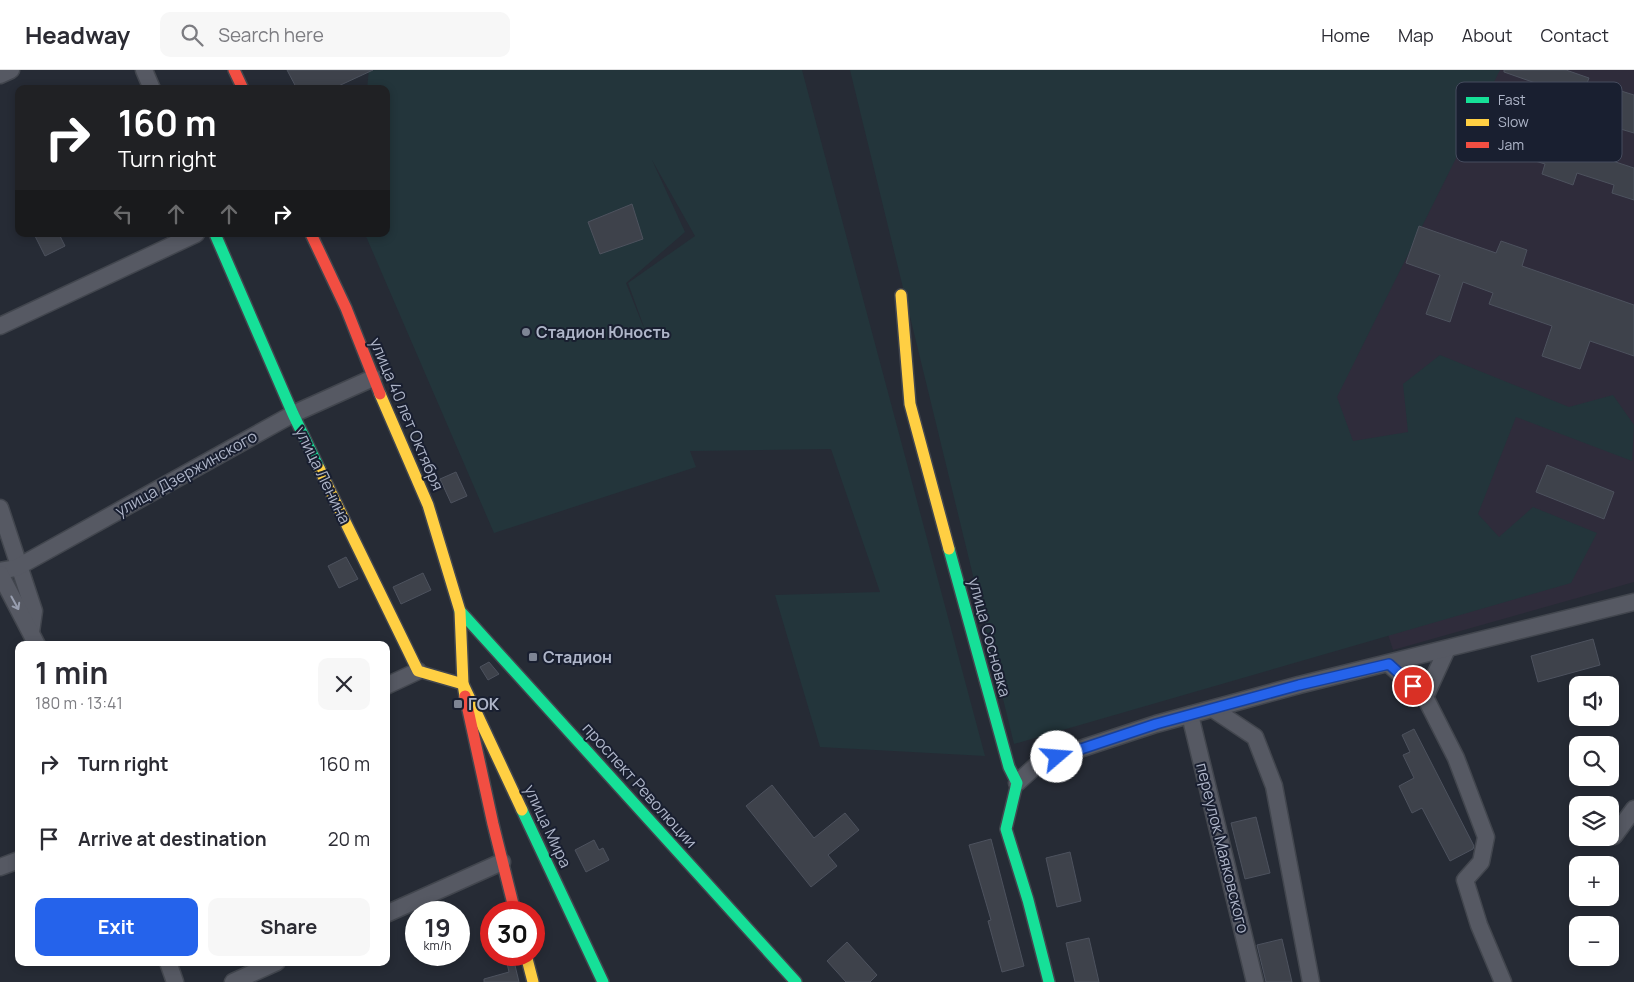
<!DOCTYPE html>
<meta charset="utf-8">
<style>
:root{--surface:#fff;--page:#f7f7f7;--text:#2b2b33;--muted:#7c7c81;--line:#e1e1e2;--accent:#2563eb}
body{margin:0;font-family:Manrope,sans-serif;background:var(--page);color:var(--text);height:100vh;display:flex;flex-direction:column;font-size:19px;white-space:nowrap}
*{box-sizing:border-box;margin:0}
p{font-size:16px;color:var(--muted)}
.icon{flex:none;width:28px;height:28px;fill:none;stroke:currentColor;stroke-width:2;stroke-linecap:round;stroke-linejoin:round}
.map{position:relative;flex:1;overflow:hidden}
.panel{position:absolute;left:15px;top:571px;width:375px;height:325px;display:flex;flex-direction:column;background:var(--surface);border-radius:10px;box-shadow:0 2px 8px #0003}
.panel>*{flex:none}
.top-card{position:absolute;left:15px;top:15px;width:375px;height:152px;border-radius:10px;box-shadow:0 2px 8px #0003;background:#202124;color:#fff;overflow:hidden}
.tools{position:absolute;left:1569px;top:606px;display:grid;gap:10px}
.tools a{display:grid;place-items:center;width:50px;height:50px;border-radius:10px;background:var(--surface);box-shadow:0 2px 8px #0003;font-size:25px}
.speed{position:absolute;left:405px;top:831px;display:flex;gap:10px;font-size:25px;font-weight:700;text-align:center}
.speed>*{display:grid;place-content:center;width:65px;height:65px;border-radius:50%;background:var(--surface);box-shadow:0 2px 8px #0003;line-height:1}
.speed small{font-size:12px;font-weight:400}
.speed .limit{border:8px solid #d22;background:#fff;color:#111}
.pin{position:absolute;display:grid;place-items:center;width:42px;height:42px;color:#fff;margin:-21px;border:2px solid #fff;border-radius:50%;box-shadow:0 1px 5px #0007}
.me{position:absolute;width:55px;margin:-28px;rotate:72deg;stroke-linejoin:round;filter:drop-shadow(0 0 4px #0008)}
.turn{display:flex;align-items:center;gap:18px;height:105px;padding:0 20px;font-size:22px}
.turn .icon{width:65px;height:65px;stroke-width:2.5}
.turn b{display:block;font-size:35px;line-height:42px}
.lanes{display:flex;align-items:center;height:48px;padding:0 20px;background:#0003;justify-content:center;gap:25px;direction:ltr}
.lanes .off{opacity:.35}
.round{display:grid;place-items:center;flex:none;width:52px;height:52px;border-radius:10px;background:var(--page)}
.summary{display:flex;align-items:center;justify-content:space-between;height:85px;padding:0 20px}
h1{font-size:30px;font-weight:700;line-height:38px}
.button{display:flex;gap:10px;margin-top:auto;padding:10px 20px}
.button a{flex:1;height:58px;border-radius:10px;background:var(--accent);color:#fff;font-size:20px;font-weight:700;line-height:58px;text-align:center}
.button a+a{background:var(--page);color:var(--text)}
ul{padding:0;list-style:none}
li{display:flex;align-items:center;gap:15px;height:75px;padding:0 20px}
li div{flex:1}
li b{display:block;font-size:19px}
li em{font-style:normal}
header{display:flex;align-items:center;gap:30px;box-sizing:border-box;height:70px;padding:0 25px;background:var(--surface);border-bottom:1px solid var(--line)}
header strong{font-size:24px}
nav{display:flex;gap:28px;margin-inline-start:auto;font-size:18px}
.search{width:350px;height:45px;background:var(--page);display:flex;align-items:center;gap:12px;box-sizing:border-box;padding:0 18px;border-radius:10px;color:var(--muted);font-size:19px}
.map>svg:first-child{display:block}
.medical{fill:#2f2c3b}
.green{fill:#23353b;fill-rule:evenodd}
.building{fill:#3e424b;stroke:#4d525e}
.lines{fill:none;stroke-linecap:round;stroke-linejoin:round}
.street-casing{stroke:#42464e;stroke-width:19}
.fast-casing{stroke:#42464e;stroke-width:14}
.slow-casing{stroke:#42464e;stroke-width:14}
.jam-casing{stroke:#42464e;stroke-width:14}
.street{stroke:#565963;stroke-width:16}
.fast{stroke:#16e098;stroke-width:11}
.slow{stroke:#ffcf43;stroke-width:11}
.jam{stroke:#f24e42;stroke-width:11}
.oneway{stroke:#989eaf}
.route-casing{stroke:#184099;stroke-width:12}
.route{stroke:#2563eb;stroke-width:9}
.poi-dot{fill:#7e8595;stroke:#191f30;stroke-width:2}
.labels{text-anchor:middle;stroke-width:4;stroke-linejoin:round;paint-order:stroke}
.poi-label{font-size:16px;font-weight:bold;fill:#aeb5c8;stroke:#191f30;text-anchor:start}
.street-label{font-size:16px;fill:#aeb5c8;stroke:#191f30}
.key{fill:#191f30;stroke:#464c5e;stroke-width:1}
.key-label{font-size:14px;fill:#aeb5c8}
</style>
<header>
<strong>Headway</strong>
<div class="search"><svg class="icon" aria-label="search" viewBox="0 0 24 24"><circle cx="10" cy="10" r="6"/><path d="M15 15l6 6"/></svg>Search here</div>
<nav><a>Home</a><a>Map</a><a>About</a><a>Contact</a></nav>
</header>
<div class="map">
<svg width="1634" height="912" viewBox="0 0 1634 912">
<rect width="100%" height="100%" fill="#262b35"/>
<path class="medical" d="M 1427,0 L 1634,0 L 1634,512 L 1393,580 L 1308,313 Z"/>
<g class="green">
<path d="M 369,0 L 802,0 L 985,686 L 820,677 L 775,525 L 880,522 L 831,379 L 690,381 L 696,397 L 494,463 L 365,164 L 386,164 L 386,19 L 367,19 ZM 652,90 L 695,166 L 628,213 L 649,271 L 626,213 L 685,162 Z"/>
<path d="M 850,0 L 1500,0 L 1337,327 L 1353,371 L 1408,362 L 1403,314 L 1440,285 L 1569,337 L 1613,325 L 1634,355 L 1632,391 L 1516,347 L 1478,444 L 1499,467 L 1533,437 L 1597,463 L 1571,513 L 1014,674 Z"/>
</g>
<g class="building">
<path d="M 287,0 L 373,0 L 332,19 L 297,19 Z"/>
<path d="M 1504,0 L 1566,0 L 1589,8 L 1581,29 L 1504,2 Z"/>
<path d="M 1618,20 L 1634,25 L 1634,63 L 1607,55 Z"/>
<path d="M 1539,67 L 1634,98 L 1634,130 L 1612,123 L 1614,115 L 1577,103 L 1573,115 L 1542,104 L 1545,94 L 1532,90 Z"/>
<path d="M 632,134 L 643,169 L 600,184 L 588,152 Z"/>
<path d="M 1419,156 L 1496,183 L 1501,171 L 1527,180 L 1522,196 L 1634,235 L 1634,286 L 1590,271 L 1580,299 L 1542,286 L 1552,256 L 1489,234 L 1493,223 L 1463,212 L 1450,252 L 1426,244 L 1440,205 L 1406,193 Z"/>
<path d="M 34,164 L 59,164 L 65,176 L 45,186 Z"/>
<path d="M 1547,395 L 1614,422 L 1604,449 L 1536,422 Z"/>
<path d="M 456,402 L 467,426 L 451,433 L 440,409 Z"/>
<path d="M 346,487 L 358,509 L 339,518 L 328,496 Z"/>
<path d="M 423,503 L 431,520 L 401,534 L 393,517 Z"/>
<path d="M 1593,569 L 1600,595 L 1538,612 L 1531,586 Z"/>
<path d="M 489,592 L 499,604 L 488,610 L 480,597 Z"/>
<path d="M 1414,659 L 1474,776 L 1473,779 L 1450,791 L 1422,738 L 1412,743 L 1399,716 L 1414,708 L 1403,685 L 1410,682 L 1402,665 Z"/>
<path d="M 772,715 L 814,768 L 845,743 L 859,760 L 828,785 L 837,796 L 811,817 L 746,736 Z"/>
<path d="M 1256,747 L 1270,803 L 1245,809 L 1231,753 Z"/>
<path d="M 991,769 L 1024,896 L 1002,902 L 988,851 L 991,850 L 969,775 Z"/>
<path d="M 594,770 L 599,780 L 603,778 L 609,790 L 586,802 L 575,780 Z"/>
<path d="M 1070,782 L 1081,831 L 1057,837 L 1046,788 Z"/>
<path d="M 1089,868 L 1099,912 L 1075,912 L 1066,873 Z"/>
<path d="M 1282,869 L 1292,912 L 1266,912 L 1257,875 Z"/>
<path d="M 847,872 L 877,905 L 870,912 L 846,912 L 827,891 Z"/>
<path d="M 513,887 L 519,912 L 484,912 L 484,909 L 509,902 L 506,889 Z"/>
</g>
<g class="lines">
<defs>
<g id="street">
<path d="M 144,0 L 152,19"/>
<path d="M 0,5 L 11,0"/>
<path d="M 0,256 L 196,164"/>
<path d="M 0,438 L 34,541 L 31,562"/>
<path d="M 0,501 L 16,498 L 293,344 L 373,308"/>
<path d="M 0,504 L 37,575"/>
<path d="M 1447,579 L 1425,627 L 1456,688 L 1486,767 L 1481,792 L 1465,810 L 1479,855 L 1503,912"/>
<path d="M 1389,594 L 1425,627"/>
<path d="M 386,616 L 418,601"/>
<path d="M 1213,639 L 1255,667 L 1274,716 L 1311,912"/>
<path d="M 1190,645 L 1255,912"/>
<path d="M 1017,713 L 1040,692 L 1156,654 L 1299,615 L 1634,532"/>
<path d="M 1614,766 L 1634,739"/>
<path d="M 0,797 L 19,790"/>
<path d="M 386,844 L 502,792"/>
<path d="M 168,892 L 175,912"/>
<path d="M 233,912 L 277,892"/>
</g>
<g id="fast">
<path d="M 215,164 L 293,344 L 319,398"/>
<path d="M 949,479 L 1009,697 L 1017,713 L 1006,759 L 1028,830 L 1049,912"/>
<path d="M 460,541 L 796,912"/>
<path d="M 522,740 L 603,912"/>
</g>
<g id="slow">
<path d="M 901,225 L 910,334 L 949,479"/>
<path d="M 380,324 L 428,435 L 460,541 L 463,614 L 465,626"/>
<path d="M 319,398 L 418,601 L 463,614 L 522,740"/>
<path d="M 526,885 L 533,912"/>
</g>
<g id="jam">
<path d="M 234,0 L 243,19"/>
<path d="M 311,164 L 346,238 L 380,324"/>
<path d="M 465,626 L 493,754 L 515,842"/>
</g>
</defs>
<use href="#street" class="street-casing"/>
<use href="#fast" class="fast-casing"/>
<use href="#slow" class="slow-casing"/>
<use href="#jam" class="jam-casing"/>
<use href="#street" class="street"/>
<use href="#fast" class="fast"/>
<use href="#slow" class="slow"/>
<use href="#jam" class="jam"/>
</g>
<defs><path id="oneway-shaft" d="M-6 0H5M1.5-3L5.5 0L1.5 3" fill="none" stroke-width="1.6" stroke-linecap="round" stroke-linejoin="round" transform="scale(1.25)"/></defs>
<use class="oneway" href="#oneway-shaft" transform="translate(15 533) rotate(61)"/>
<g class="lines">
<defs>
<path id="route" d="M 1057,687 L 1156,654 L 1299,615 L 1389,594 L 1413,616"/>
</defs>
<use href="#route" class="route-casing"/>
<use href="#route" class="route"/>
</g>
<g class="poi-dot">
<circle cx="526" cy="262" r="5"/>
<rect x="528" y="582" width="10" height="10" rx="2.5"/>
<rect x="453" y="629" width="10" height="10" rx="2.5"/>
</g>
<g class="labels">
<g class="poi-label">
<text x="536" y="268">Стадион Юность</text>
<text x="543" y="593">Стадион</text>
<text x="468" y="640">ГОК</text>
</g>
<g class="street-label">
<text transform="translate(407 344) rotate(67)" y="6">улица 40 лет Октября</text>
<text transform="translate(186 403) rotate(-29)" y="6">улица Дзержинского</text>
<text transform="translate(323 405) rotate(64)" y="6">улица Ленина</text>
<text transform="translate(990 567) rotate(75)" y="6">улица Сосновка</text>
<text transform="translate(640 715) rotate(48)" y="6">проспект Революции</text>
<text transform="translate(548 756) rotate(65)" y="6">улица Мира</text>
<text transform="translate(1223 778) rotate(76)" y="6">переулок Маяковского</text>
</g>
</g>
<rect x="1456" y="12" width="166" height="80" rx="8" class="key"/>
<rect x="1466" y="27" width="23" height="6" fill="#16e098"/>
<rect x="1466" y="49" width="23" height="7" fill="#ffcf43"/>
<rect x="1466" y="72" width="23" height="6" fill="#f24e42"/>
<g class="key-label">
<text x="1498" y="35">Fast</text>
<text x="1498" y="57">Slow</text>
<text x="1498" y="80">Jam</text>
</g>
</svg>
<div class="tools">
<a><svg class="icon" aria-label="sound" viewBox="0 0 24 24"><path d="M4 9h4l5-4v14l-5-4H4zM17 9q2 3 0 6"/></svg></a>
<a><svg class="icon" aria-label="search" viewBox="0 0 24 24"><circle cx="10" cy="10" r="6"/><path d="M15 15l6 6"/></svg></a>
<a><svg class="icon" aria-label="layers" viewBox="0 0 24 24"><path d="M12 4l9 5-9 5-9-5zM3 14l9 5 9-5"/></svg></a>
<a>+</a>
<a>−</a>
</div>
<div class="speed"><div>19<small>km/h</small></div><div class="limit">30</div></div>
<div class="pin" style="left:1413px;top:616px;background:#d93025"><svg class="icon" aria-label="arrive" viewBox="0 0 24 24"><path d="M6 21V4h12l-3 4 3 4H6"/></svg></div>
<svg class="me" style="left:1057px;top:687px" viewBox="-20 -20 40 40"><circle r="19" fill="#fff"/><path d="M0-13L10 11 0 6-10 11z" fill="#2563eb"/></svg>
<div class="top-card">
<div class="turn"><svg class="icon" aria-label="right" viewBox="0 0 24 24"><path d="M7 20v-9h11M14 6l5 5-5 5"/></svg><div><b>160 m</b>Turn right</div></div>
<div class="lanes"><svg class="icon off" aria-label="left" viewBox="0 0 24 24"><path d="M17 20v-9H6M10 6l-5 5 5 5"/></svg><svg class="icon off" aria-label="ahead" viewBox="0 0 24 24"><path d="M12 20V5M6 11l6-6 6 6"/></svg><svg class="icon off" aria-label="ahead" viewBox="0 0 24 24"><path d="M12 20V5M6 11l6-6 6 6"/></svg><svg class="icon" aria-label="right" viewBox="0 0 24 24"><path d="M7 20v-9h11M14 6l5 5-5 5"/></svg></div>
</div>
<section class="panel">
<div class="summary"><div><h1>1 min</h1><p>180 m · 13:41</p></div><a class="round"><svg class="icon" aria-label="close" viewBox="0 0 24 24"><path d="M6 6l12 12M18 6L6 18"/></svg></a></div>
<ul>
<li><svg class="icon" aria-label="right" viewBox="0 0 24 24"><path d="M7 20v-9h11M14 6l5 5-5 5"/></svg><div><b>Turn right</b></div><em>160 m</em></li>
<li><svg class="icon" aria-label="arrive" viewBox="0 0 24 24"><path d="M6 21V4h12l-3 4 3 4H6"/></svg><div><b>Arrive at destination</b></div><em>20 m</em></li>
</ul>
<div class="button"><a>Exit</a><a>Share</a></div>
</section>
</div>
